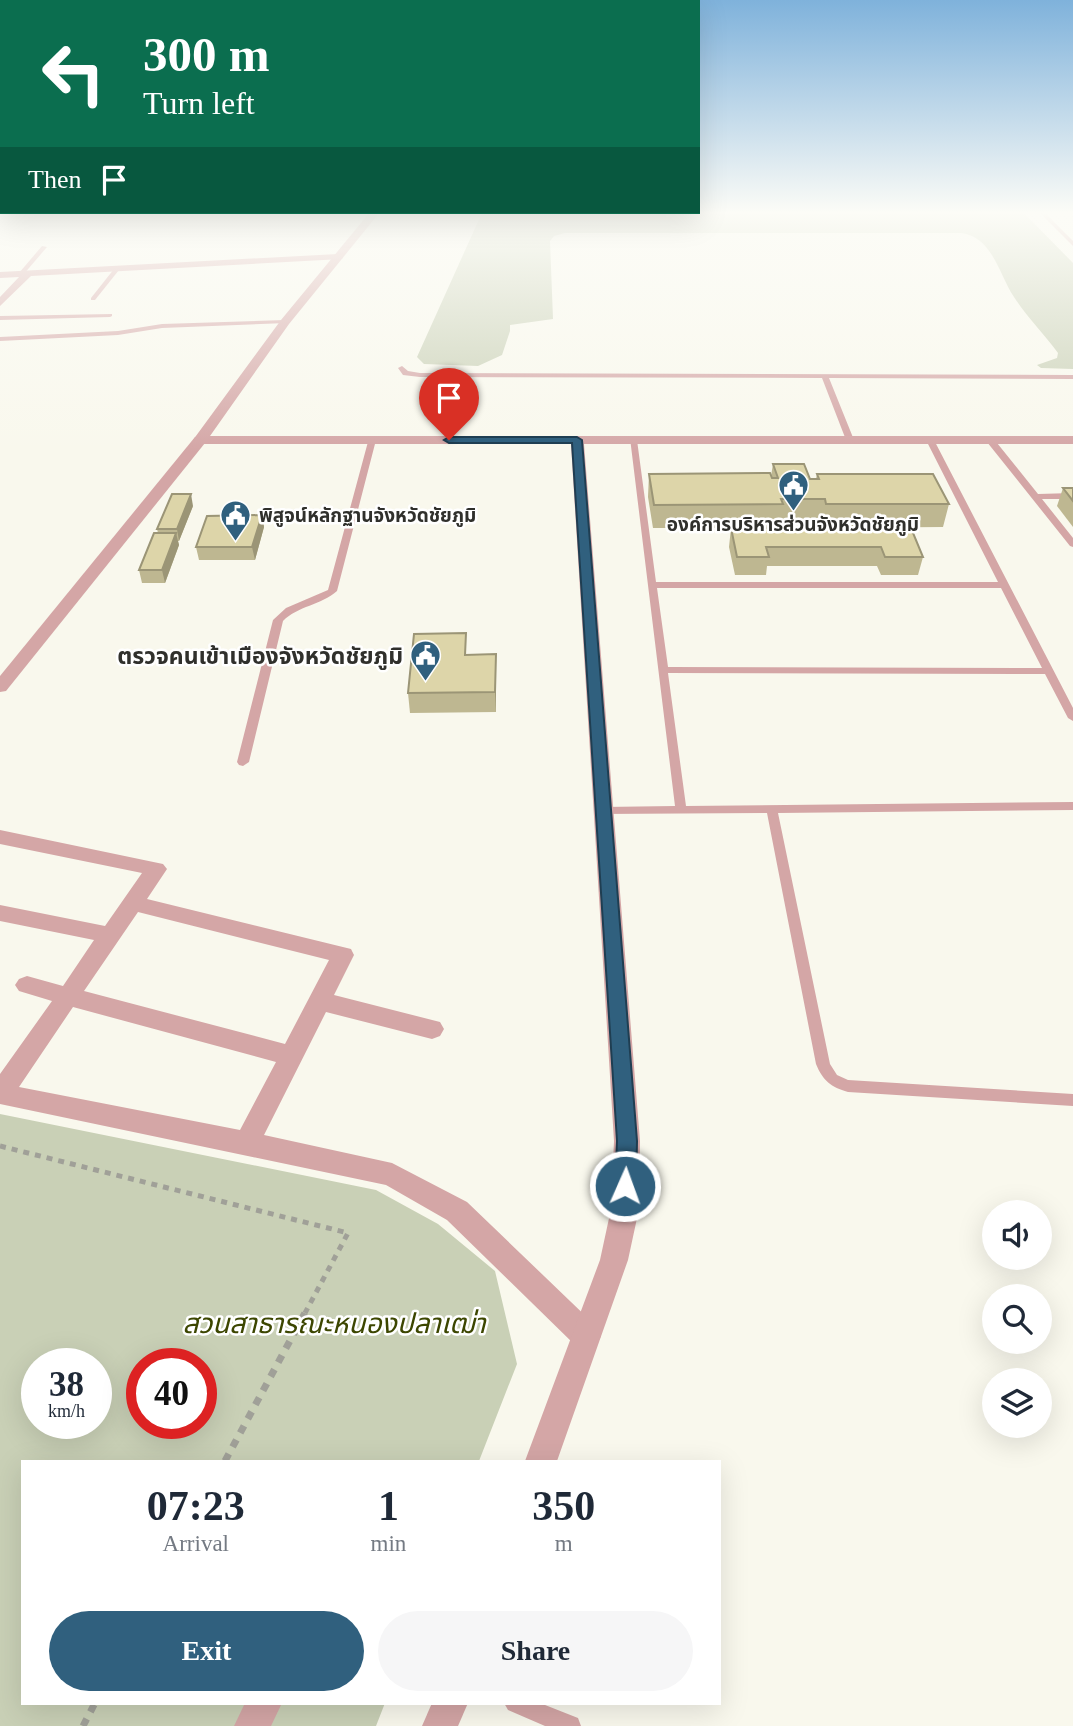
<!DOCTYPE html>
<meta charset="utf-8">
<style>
:root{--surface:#fff;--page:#f6f6f7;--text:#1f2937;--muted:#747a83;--accent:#30607e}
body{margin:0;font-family:"Times New Roman","Noto Sans Thai",serif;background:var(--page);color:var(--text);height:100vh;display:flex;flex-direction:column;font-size:26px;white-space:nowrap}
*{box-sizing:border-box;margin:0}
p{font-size:23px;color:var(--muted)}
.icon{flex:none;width:38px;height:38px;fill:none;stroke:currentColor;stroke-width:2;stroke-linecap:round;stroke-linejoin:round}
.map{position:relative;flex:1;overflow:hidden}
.side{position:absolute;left:21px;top:1460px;width:700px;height:245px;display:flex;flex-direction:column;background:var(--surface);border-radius:0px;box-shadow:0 7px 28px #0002}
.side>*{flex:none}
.banner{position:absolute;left:0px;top:0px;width:700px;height:214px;box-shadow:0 7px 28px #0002;background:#0b6e4f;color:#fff;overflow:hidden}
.buttons{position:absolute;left:982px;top:1200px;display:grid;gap:14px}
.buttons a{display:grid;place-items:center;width:70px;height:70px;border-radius:50%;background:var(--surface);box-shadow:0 7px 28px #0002;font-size:35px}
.speed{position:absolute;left:21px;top:1348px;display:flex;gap:14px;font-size:35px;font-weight:700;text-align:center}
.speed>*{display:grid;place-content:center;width:91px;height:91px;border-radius:50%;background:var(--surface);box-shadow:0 7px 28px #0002;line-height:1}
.speed small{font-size:18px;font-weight:400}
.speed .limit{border:10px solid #d22;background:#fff;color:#111}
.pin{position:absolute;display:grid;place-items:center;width:60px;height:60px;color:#fff;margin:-72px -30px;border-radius:50% 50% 50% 0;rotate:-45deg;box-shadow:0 0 7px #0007}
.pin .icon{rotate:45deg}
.me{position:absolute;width:77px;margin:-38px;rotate:2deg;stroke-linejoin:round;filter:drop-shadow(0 0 5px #0008)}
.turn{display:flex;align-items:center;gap:24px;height:147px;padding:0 28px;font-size:32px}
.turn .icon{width:91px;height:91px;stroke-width:2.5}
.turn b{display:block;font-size:49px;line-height:60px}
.then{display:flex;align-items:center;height:66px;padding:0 28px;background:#0003;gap:14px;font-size:26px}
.eta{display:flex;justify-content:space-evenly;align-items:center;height:119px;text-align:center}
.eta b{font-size:42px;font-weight:600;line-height:49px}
.button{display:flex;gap:14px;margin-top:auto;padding:14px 28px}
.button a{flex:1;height:80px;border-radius:42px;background:var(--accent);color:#fff;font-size:28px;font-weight:600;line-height:80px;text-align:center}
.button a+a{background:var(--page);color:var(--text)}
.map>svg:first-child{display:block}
.green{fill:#c9d0b6;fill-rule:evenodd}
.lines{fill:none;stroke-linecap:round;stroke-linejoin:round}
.path-far1{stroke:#a0a098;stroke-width:5;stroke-dasharray:6 6;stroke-linecap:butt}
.path{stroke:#a0a098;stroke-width:7;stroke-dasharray:8 8;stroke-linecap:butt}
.service{fill:#d4a6a6;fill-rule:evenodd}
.minor{fill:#d4a6a6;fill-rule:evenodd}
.tertiary{fill:#d4a6a6;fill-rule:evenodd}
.wall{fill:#beb791}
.shaded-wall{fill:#9b9576}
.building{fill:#ddd5a9;stroke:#9b9576;stroke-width:2}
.route{fill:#30607e;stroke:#1f3e52;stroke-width:2}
.labels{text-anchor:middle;stroke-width:5;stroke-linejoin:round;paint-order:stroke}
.far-poi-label{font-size:19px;font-weight:bold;fill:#30302c;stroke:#fff;text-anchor:start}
.poi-label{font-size:23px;font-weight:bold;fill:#30302c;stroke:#fff;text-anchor:end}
.near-park-label{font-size:28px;font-style:italic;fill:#3c4600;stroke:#fff}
</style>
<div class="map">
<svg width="1073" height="1726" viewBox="0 0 1073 1726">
<rect width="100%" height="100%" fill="#f9f8ed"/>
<g class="green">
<path d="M 1022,211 L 1073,263 L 1073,369 L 1041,368 L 1037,365 L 1057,358 L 1058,353 C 1044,334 1027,317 1014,297 C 999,275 993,237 961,233 L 565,233 L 554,236 L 550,241 L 553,319 L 510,325 L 510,331 L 502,355 L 478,366 L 424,364 L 417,357 L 481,215 L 486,212 Z"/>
<path d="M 0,1114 L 376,1190 L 438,1224 L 495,1271 L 517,1364 L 479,1461 L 23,1461 L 23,1703 L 385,1703 L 376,1726 L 0,1726 ZM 37,1363 L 96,1363 L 96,1423 L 37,1423 ZM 142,1363 L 201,1363 L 201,1423 L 142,1423 Z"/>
</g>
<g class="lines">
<path class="path-far1" d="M 0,1146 L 348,1233 L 305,1313"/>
<g class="path">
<path d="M 225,1461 L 306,1311"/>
<path d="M 83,1726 L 95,1703"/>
</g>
<g class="service">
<path d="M 1038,211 L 1043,211 L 1073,241 L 1073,246 Z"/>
<path d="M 42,246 L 47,247 L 23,275 L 19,275 L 19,273 Z"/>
<path d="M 114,269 L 119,270 L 95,300 L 91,300 L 91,298 Z"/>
<path d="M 112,314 L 112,316 L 110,317 L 0,320 L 0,316 Z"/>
<path d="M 285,320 L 288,322 L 287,323 L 162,328 L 118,335 L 0,341 L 0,337 L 118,331 L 162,324 Z"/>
<path d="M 402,366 L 408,371 L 420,373 L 1073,375 L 1073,379 L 829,378 L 854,440 L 850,442 L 846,440 L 822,378 L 420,377 L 403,375 L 398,368 Z"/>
<path d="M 369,438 L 376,440 L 337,591 C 321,605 298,606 283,621 L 249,762 L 243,766 L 239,765 L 237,762 L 273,620 L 286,608 L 328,590 Z"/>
<path d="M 630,438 L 637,440 L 656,582 L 998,582 L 926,440 L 930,438 L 934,440 L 1073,708 L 1073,721 L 1068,718 L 1045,674 L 668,673 L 686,806 L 1073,802 L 1073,810 L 778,813 L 830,1064 L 837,1075 L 848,1080 L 1073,1094 L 1073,1106 L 848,1092 C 831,1087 823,1081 816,1064 L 767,813 L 599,814 L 597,811 L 603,807 L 675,806 ZM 657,588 L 1001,588 L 1042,668 L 668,667 Z"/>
<path d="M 987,438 L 993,438 L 1038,494 L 1073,493 L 1073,499 L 1042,499 L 1073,538 L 1073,547 L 1070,546 L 987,442 Z"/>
<path d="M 504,1703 L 540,1703 L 578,1718 L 581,1726 L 545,1726 L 508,1710 Z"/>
</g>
<g class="minor">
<path d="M 338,254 L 343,257 L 342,259 L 31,276 L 0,306 L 0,297 L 19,277 L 0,278 L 0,272 Z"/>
<path d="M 200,436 L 207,440 L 205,443 L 6,691 L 0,692 L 0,676 L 195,437 Z"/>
<path d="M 0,830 L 163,864 L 167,869 L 147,899 L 351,949 L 354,955 L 334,995 L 440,1022 L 444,1029 L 440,1036 L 432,1039 L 326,1012 L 264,1135 L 392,1163 L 467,1202 L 596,1326 L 601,1336 L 596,1346 L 586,1350 L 576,1346 L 447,1220 L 386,1185 L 0,1104 L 0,1074 L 52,1001 L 19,991 L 15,985 L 19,979 L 27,976 L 63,986 L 94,940 L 0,921 L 0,905 L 105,926 L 142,873 L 0,844 ZM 138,912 L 329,960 L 285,1044 L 84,991 ZM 73,1007 L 276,1062 L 240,1130 L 19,1087 Z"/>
<path d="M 245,1703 L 282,1703 L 271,1726 L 234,1726 Z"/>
</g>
<g class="tertiary">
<path d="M 370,212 L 380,212 L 289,324 L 210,436 L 1073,436 L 1073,444 L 584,444 L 640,1141 L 639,1209 L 628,1260 L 557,1461 L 525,1461 L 600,1260 L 611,1209 L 614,1141 L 571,444 L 200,444 L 193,440 L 281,320 Z"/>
<path d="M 432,1703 L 468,1703 L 458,1726 L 422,1726 Z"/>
</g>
</g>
<g class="wall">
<path d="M 773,464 L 810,479 L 816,479 L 817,474 L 949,504 L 943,527 L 822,528 L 821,523 L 780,523 L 779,528 L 653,528 L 648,497 L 649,474 L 771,476 Z"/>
<path d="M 1063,488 L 1073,488 L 1073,527 L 1057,506 Z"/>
<path d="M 193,506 L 179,541 L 178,541 L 179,545 L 165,583 L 142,583 L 139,570 L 158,533 L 157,529 Z"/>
<path d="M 262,515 L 264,527 L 255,560 L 199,560 L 196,547 Z"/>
<path d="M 731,528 L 911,528 L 923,557 L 918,575 L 881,575 L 877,566 L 767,566 L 766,575 L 735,575 L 729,547 Z"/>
<path d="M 496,654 L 496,712 L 410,713 L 408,693 L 466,655 Z"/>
</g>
<g class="shaded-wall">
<path d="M 191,494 L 193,506 L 179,541 L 177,529 Z"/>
<path d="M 262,515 L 264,527 L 255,560 L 252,547 Z"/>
<path d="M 176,533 L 179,545 L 165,583 L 162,570 Z"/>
<path d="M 496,654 L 496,712 L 495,692 Z"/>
</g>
<g class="building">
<path d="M 773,464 L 804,464 L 810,479 L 819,479 L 817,474 L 933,474 L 949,504 L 826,504 L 825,499 L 781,499 L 783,504 L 654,505 L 649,474 L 770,473 L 772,478 L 778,478 Z"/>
<path d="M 1063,488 L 1073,488 L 1073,501 Z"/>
<path d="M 172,494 L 191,494 L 177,529 L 157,529 Z"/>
<path d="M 262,515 L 252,547 L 196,547 L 207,516 Z"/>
<path d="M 731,528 L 911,528 L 923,557 L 885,557 L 881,547 L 766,547 L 769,557 L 737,557 Z"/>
<path d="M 154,533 L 176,533 L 162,570 L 139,570 Z"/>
<path d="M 466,633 L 465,655 L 496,654 L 495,692 L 408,693 L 414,634 Z"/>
</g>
<linearGradient id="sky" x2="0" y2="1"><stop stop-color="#7fb2db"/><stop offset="0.47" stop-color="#fcfcf7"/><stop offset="1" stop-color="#fcfcf7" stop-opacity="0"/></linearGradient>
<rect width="1073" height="452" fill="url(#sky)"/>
<path class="route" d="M 577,437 L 582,440 L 637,1141 L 636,1186 L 633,1193 L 625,1196 L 618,1193 L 615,1186 L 617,1141 L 572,443 L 449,443 L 444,440 L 449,437 Z"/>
<defs>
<symbol id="civic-pin" viewBox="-11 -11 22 30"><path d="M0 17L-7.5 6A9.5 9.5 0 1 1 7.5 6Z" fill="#30607e" stroke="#fff"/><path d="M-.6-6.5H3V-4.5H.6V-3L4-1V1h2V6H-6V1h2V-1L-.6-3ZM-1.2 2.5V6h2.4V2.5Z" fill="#fff"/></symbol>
</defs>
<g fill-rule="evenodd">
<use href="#civic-pin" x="776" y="468" width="35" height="47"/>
<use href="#civic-pin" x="218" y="498" width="35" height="47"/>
<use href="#civic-pin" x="408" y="638" width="35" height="47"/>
</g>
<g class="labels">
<g class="far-poi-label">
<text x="259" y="522">พิสูจน์หลักฐานจังหวัดชัยภูมิ</text>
<text x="793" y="531" text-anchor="middle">องค์การบริหารส่วนจังหวัดชัยภูมิ</text>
</g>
<g class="poi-label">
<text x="403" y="664">ตรวจคนเข้าเมืองจังหวัดชัยภูมิ</text>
</g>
<g class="near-park-label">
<text x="334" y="1333">สวนสาธารณะหนองปลาเฒ่า</text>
</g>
</g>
</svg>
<div class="buttons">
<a><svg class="icon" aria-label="sound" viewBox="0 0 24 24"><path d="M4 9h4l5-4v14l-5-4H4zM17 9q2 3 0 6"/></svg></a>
<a><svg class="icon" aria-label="search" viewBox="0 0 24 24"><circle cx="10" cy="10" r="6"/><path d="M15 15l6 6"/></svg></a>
<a><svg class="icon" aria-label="layers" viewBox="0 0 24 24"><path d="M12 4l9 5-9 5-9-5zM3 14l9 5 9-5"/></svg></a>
</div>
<div class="speed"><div>38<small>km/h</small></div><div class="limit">40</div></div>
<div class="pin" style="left:449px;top:440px;background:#d93025"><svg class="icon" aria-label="arrive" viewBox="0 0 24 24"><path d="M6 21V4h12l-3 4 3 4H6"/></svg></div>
<svg class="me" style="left:625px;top:1186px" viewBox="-20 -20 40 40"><circle r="17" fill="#30607e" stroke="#fff" stroke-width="3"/><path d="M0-11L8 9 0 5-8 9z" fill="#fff"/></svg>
<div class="banner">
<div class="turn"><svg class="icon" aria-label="left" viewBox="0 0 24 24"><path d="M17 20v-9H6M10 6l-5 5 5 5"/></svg><div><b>300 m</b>Turn left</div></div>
<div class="then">Then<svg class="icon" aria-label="arrive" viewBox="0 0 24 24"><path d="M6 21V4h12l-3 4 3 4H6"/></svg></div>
</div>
<section class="side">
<div class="eta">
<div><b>07:23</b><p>Arrival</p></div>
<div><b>1</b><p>min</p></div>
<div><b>350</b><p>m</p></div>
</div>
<div class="button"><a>Exit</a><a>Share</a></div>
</section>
</div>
